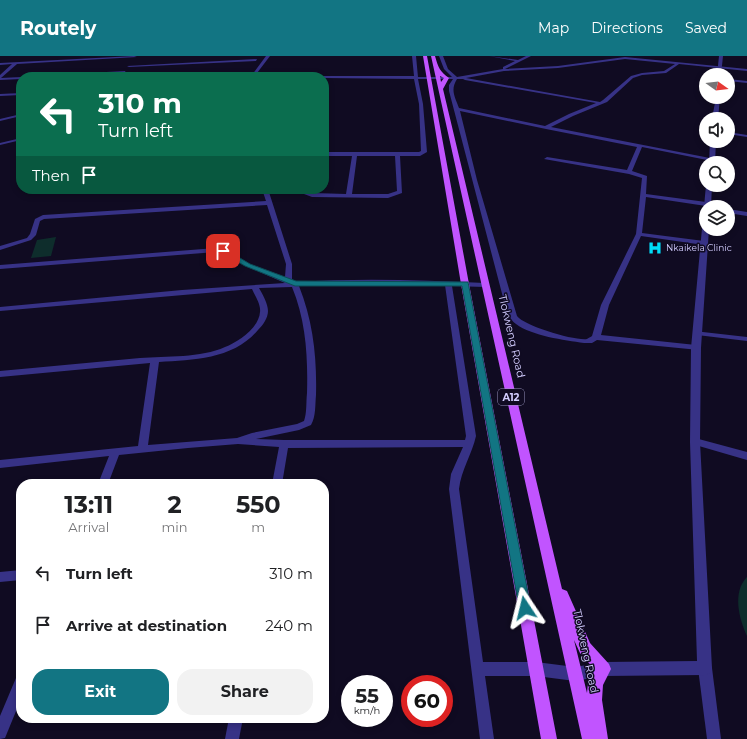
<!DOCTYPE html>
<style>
:root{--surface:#fff;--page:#f2f2f2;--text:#202124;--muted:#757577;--accent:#127583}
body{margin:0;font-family:Montserrat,sans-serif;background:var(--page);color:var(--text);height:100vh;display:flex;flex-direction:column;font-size:15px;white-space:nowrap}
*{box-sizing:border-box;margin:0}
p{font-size:13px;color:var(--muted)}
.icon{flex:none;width:22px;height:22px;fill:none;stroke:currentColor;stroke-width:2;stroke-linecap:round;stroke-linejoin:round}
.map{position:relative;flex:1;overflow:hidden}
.drawer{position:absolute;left:16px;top:423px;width:313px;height:244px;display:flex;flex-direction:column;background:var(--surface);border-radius:16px;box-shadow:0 2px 6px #0003}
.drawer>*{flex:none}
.guide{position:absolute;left:16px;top:16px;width:313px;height:122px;border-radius:16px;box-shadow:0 2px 6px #0003;background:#0b6e4f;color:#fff;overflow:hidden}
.needle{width:26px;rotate:104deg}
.tools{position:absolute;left:699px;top:12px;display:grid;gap:8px}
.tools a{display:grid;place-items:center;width:36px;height:36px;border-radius:50%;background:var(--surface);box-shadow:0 2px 6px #0003;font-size:20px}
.speed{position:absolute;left:341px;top:619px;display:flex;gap:8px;font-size:20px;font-weight:700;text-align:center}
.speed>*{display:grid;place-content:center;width:52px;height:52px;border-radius:50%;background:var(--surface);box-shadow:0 2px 6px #0003;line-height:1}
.speed small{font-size:10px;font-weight:400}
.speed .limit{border:6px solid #d22;background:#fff;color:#111}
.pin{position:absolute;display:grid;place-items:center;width:34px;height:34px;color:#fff;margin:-17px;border-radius:8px;box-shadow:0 2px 6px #0006}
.me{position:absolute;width:44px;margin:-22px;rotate:350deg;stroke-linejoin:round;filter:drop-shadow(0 0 3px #0008)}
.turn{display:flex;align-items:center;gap:14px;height:84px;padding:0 16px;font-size:18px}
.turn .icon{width:52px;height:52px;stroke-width:2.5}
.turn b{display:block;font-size:28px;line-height:34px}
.then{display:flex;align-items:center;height:38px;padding:0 16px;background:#0003;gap:8px;font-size:15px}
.eta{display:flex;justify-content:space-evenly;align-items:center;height:68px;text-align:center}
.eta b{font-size:24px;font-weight:700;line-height:28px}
.button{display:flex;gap:8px;margin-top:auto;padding:8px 16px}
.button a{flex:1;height:46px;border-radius:16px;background:var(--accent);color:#fff;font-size:16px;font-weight:700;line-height:46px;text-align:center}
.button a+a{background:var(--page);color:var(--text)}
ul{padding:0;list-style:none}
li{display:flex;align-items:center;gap:12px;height:52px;padding:0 16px}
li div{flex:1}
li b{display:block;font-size:15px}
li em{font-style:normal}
header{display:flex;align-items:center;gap:24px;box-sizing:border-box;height:56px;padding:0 20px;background:var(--accent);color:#fff}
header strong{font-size:19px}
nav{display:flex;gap:22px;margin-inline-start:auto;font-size:14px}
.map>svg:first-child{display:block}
.green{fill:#0e2d2c}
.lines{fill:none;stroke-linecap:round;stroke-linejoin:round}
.minor{fill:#373286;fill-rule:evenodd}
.tertiary{fill:#373286;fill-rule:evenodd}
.primary{fill:#c154ff;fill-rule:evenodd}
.route{fill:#127583;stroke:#0c4c55}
.labels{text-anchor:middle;stroke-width:3;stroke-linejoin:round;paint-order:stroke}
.far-poi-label{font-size:9px;fill:#d3cdff;stroke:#100b22;text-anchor:start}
.shield{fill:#100b22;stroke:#9893bd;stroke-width:1}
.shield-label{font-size:10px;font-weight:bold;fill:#d3cdff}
.street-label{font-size:11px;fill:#d3cdff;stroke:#100b22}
</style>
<header>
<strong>Routely</strong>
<nav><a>Map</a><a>Directions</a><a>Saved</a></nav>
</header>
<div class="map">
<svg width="747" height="683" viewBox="0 0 747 683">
<rect width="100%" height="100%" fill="#100b22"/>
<g class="green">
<path d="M 56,181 L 51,200 L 31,202 L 37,184 Z"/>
<path d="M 747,521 L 747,580 C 739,563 732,536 747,521 Z"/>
</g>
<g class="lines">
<g class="minor">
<path d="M 134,0 L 137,1 L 17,8 L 1,22 L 21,21 L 21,23 L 0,24 L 0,19 L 12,8 L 0,9 L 0,7 Z"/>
<path d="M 266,0 L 270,0 L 254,21 L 221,21 L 252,19 Z"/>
<path d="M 412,0 L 416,0 L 418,21 L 452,21 L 444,13 L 439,0 L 443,0 L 448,13 L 457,21 L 503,13 L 503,11 L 515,5 L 489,0 L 518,4 L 526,0 L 531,0 L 505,13 L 558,10 L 625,1 L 747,13 L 747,15 L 679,8 L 666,17 L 642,19 L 633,22 L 607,46 L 573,60 L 551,71 L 715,103 L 712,105 L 642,91 L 632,115 L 647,120 L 646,138 L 706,146 L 709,148 L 706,150 L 646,141 L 642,177 L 704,185 L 707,187 L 704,189 L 641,180 L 609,249 L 601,279 L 696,289 L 699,290 L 700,292 L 699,294 L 597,284 L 592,287 L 584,287 C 564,284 532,280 516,268 C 510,264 507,256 505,249 L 449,35 L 449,29 L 453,23 L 418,23 L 423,48 L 427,96 L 420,100 L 400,100 L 402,137 L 388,142 L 312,141 L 304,138 L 300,133 L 306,133 L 308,136 L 313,137 L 346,138 L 352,100 L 324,100 L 324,96 L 419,96 L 421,95 L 419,48 L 414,23 L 324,22 L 322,21 L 324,20 L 414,20 ZM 625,3 L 675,8 L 664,15 L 642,17 L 631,20 L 603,44 L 600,46 L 466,22 L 504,15 L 558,12 ZM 457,23 L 463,23 L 465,24 L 596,47 L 569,58 L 545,70 L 459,52 C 455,41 450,34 457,23 ZM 460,55 L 546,73 L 637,91 L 627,114 L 547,101 L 544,103 L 629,118 L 642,122 L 636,178 L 601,249 L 592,280 C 591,281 588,282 587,283 C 575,285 524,270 517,260 L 477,124 ZM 357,100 L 395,100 L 397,135 L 388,138 L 352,138 Z"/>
<path d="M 257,3 L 256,5 L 129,11 L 127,10 Z"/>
<path d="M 125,15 L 126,17 L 30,21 L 32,20 Z"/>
<path d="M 728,23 L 747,25 L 747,27 L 728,25 Z"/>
<path d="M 21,37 L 21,39 L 0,40 L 0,38 Z"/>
<path d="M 21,58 L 21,60 L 0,65 L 0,63 Z"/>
<path d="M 728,76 L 747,79 L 747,81 L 728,78 Z"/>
<path d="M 21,82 L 21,84 L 0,89 L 0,87 Z"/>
<path d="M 262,133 L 268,133 L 292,208 L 292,224 L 296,226 C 359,222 422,224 485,227 L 489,229 L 485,231 L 452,230 L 476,380 C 472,398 461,414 459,433 L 483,606 L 536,606 L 541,608 L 543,613 L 541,618 L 536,620 L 485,620 L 494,683 L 480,683 L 449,433 L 451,418 L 463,391 L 288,392 L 282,428 L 272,428 L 279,391 L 238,388 L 188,392 L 119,399 L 108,428 L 98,428 L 109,400 L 0,412 L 0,404 L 138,390 L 150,307 L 0,321 L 0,315 C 47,311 93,306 140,302 C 166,300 201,302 225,291 C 238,286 259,272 260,256 C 261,248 255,240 252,233 L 0,255 L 0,251 L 182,234 L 285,227 L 246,210 L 226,198 L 216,196 L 0,213 L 0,209 L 216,192 L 230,196 L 250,208 L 285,221 L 286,208 L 267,149 L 44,163 L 40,165 L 36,179 L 31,184 L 0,194 L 0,190 L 27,182 L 30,178 L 35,163 L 43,159 L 266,145 ZM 364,228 L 445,229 L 466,380 L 465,384 L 284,384 L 256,383 L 299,374 L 311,369 C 316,360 315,349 316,339 C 317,301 313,265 299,230 ZM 292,231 C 306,265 308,301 307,337 C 306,346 307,357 304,365 L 297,368 L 252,377 L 237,382 L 148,389 L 159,306 C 194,304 234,303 258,274 C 263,269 268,262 268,255 C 268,248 263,239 259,232 Z"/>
<path d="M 728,153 L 747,156 L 747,160 L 728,157 Z"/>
<path d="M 694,275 L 747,281 L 747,285 L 697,279 L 693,277 Z"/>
<path d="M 695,382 L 747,396 L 747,404 L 692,388 L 690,386 L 692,384 Z"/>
<path d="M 21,514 L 21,524 L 0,526 L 0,516 Z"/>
<path d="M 705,605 L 710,607 L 712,612 L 721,683 L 707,683 L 698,612 L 700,607 Z"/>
<path d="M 21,620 L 21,643 L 5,682 L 0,683 L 0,660 L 16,622 Z"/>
<path d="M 229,662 L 243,662 L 239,683 L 225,683 Z"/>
</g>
<g class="tertiary">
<path d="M 719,0 L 723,0 L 721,19 L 717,19 Z"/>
<path d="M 716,41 L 720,41 L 718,63 L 712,63 Z"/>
<path d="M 710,85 L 716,85 L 715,107 L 709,107 Z"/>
<path d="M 706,129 L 712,129 L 711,151 L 706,151 L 706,173 L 709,173 L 701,292 L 700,386 L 712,612 L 710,617 L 705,619 L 604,620 L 575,625 L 536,620 L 531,618 L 529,613 L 531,608 L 536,606 L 575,611 L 604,606 L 697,605 L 690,386 L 691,292 Z"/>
</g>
<g class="primary">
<path d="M 423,0 L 427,0 L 469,228 L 557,683 L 541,683 L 461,228 Z"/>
<path d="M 431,0 L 435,0 C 438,11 440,16 449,22 L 443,33 L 562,533 L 567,535 L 590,587 L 609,608 L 611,613 L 603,629 L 602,644 L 608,683 L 582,683 ZM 440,20 L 444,22 L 441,26 ZM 574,584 L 580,597 L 595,614 L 588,627 L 587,637 Z"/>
</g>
</g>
<path class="route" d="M 220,193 L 225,193 L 250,208 L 296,225 L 468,226 L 531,552 L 529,557 L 525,558 L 520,557 L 519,552 L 462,230 L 295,230 L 245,210 L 220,196 Z"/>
<defs>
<symbol id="hospital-bare" viewBox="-9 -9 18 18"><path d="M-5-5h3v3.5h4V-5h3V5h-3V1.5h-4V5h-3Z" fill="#00dcf8" stroke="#100b22" stroke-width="2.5" paint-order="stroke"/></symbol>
</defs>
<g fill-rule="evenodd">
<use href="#hospital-bare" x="645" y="182" width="20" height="20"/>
</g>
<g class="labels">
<g class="far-poi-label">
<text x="666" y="195">Nkaikela Clinic</text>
</g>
<rect class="shield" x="498" y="333" width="26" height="16" rx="3"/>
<g class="shield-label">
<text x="511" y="345">A12</text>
</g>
<g class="street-label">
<text transform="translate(512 280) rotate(77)" y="4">Tlokweng Road</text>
<text transform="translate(586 595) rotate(78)" y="4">Tlokweng Road</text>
</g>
</g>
</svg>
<div class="tools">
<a><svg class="needle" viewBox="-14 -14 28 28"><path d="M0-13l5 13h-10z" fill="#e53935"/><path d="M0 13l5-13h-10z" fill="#757577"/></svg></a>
<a><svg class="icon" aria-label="sound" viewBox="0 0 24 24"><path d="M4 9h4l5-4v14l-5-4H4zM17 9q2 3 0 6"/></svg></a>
<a><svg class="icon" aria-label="search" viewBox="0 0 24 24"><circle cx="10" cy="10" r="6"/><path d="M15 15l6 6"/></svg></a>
<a><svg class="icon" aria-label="layers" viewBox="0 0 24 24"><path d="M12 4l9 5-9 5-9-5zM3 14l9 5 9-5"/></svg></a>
</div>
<div class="speed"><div>55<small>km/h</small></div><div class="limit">60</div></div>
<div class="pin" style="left:223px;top:195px;background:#d93025"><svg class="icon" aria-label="arrive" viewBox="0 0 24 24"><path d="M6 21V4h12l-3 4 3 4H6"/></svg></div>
<svg class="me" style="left:525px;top:552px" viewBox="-20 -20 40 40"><path d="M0-17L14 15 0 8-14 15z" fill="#127583" stroke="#fff" stroke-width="4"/></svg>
<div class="guide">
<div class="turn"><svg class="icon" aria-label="left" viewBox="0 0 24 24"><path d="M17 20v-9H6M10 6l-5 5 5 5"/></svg><div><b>310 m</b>Turn left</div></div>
<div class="then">Then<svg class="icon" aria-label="arrive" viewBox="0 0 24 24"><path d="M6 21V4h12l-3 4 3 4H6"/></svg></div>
</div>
<section class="drawer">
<div class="eta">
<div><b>13:11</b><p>Arrival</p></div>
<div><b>2</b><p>min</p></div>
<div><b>550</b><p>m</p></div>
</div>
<ul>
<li><svg class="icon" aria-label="left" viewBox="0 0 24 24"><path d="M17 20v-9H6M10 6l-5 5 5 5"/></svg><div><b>Turn left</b></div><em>310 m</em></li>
<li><svg class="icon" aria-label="arrive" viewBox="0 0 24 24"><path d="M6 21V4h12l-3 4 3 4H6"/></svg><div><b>Arrive at destination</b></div><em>240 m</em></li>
</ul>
<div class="button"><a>Exit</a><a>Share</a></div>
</section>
</div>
